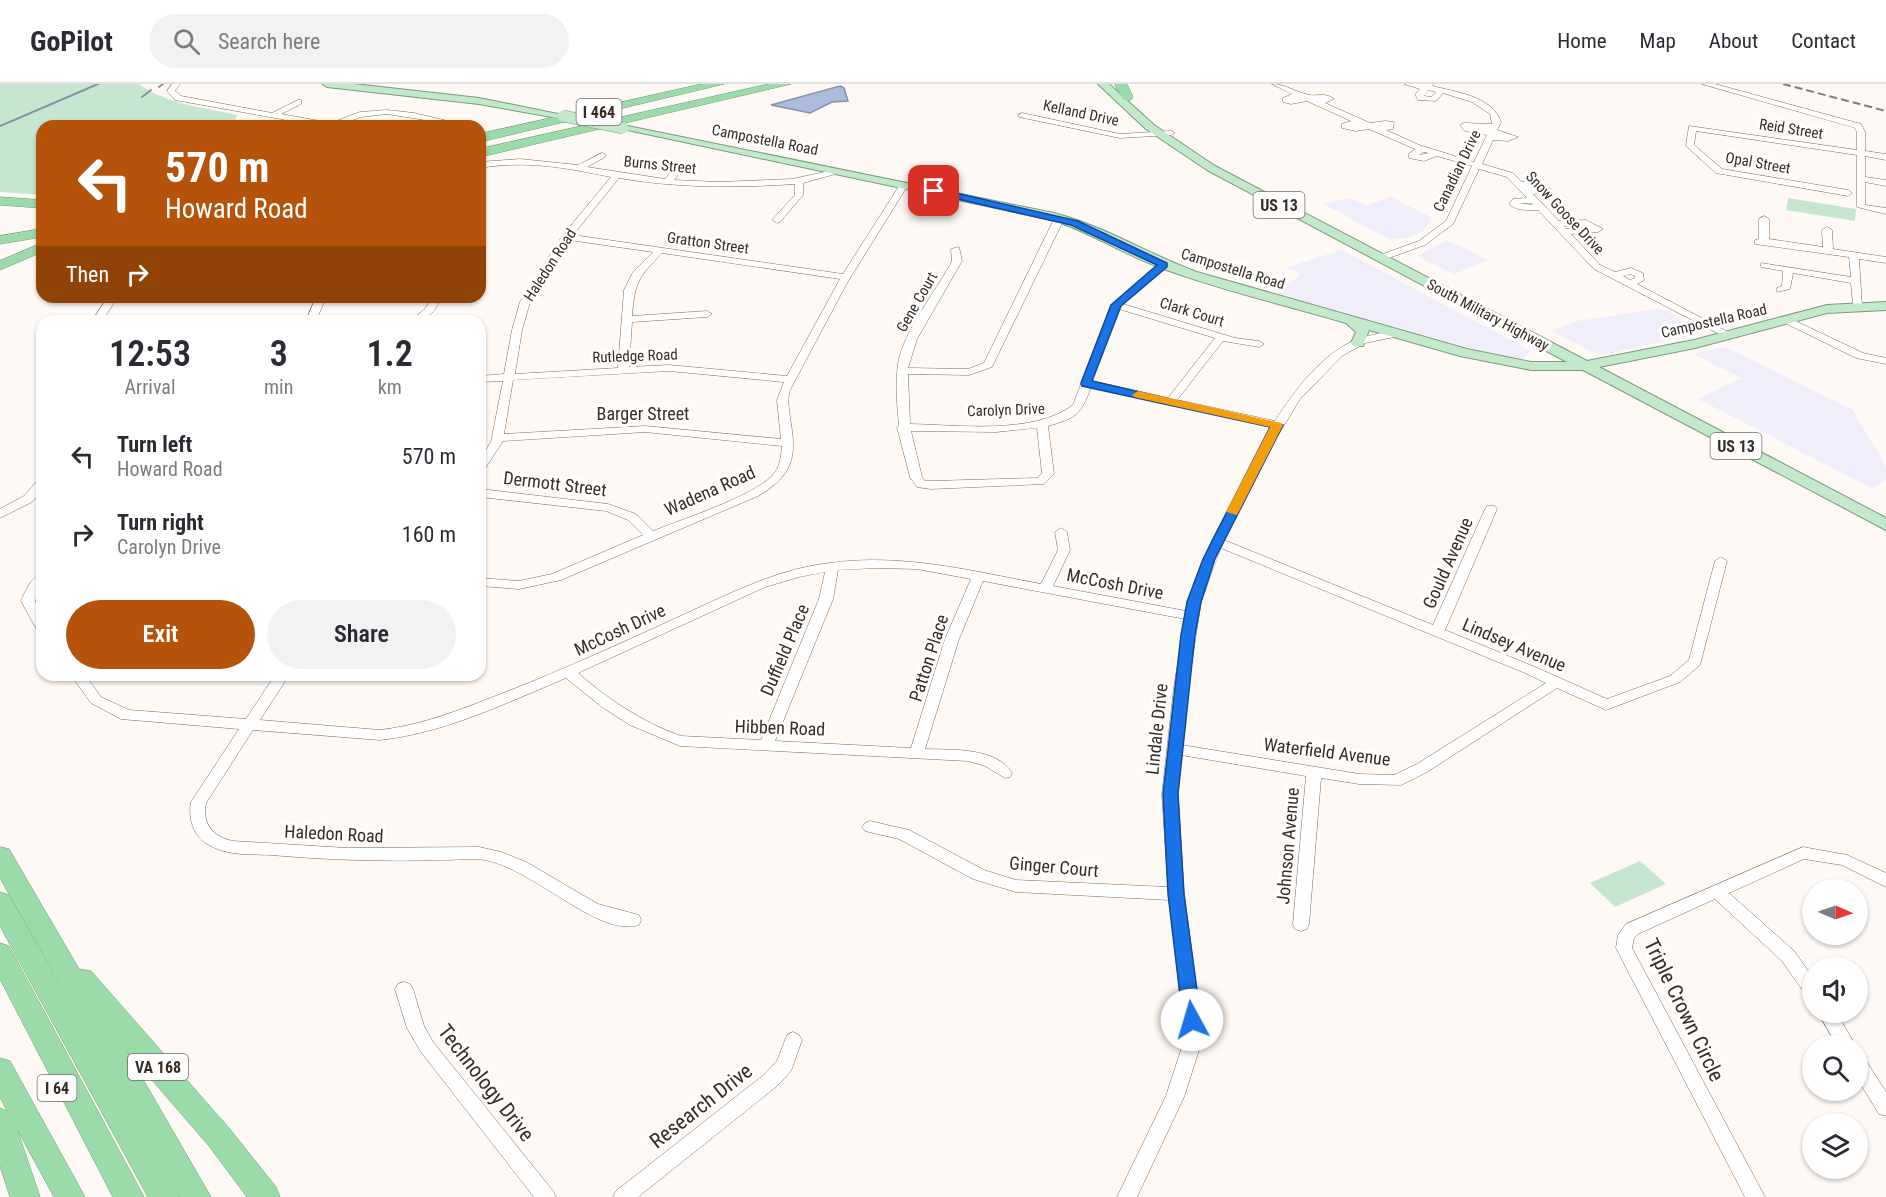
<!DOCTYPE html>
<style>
:root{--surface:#fff;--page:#f2f2f3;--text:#2b2b33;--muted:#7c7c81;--line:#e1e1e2;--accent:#b45309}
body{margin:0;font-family:"Roboto Condensed",sans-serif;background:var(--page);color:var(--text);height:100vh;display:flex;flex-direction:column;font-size:22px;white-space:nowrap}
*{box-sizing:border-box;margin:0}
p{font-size:20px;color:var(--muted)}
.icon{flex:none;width:33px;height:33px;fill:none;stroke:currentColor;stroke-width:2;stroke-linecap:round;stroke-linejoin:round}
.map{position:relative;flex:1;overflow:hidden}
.drawer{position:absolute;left:36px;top:231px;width:450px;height:366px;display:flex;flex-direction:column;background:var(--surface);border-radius:18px;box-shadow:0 2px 4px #0004}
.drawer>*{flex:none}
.banner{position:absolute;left:36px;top:36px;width:450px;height:183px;border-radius:18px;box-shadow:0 2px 4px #0004;background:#b45309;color:#fff;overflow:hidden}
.needle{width:39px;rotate:92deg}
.fabs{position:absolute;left:1802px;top:795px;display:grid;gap:12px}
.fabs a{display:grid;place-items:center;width:66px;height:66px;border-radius:50%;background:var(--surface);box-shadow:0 2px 4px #0004;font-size:30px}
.pin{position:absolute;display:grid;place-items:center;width:51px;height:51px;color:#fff;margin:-26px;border-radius:12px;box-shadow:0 3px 9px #0006}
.me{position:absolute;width:66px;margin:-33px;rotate:354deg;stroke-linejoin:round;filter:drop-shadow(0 0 4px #0008)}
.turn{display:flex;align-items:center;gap:21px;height:126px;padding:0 30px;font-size:27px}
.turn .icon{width:78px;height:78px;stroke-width:2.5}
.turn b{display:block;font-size:42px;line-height:51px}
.then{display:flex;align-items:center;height:57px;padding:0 30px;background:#0003;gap:12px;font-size:22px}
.eta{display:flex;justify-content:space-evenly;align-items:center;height:102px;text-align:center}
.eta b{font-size:36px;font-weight:600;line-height:42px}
.button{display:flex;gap:12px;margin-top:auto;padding:12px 30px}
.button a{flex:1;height:69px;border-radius:36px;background:var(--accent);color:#fff;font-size:24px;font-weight:600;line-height:69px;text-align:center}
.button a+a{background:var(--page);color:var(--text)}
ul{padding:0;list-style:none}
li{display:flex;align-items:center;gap:18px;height:78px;padding:0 30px}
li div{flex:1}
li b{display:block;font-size:22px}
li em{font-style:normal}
header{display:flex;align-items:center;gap:36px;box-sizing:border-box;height:84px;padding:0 30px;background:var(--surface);border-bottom:2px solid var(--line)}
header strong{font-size:28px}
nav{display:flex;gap:33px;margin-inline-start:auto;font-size:21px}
.search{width:420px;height:54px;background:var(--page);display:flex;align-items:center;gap:15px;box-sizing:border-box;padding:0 21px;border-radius:33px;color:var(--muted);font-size:22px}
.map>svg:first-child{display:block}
.commercial{fill:#f0eefb}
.green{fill:#c7e6cf}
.water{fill:#abbcdd;stroke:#8891a6;stroke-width:1.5}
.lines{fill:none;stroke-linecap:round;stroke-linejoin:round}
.stream{stroke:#8891a6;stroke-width:2}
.minor-casing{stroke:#826a57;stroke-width:1}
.major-casing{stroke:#789d7b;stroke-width:2}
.highway-casing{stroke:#789d7b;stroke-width:1}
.minor{fill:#fff;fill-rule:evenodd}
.major{fill:#c3e9cb;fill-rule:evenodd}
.highway{fill:#9bdaa9;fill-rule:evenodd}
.rail{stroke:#847c75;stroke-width:2;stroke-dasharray:8 4;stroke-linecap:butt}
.major-bridge-casing{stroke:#789d7b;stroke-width:12;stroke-linecap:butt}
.major-bridge{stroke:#c3e9cb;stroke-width:11}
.route{fill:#1a73e8;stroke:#114b97;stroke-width:1.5}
.slow{fill:#f59e0b}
.labels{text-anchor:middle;stroke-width:6;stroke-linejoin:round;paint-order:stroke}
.far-street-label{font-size:15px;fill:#372d25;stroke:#fff}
.shield{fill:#fff;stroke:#736c66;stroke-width:1.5}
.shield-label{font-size:16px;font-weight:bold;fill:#372d25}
.street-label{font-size:18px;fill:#372d25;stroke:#fff}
.near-street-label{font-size:21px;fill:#372d25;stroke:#fff}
</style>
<header>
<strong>GoPilot</strong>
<div class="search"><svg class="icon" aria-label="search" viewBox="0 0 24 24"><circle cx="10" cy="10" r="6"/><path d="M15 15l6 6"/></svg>Search here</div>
<nav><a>Home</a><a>Map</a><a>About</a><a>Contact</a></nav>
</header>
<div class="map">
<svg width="1886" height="1113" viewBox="0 0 1886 1113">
<rect width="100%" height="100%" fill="#fef9f4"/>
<g class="commercial">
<path d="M 1392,113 L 1432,134 L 1423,148 L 1406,154 L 1389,155 L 1323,120 L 1349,114 L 1366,121 Z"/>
<path d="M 1446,157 L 1460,162 L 1489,176 L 1454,190 L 1417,172 Z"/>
<path d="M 1342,166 L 1531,267 L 1522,276 L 1478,266 L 1276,211 L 1301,190 L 1285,184 Z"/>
<path d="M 1656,225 L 1667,227 L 1702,249 L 1607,270 L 1597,270 L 1552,247 L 1577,237 Z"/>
<path d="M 1725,263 L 1853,326 L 1886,383 L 1886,396 L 1872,404 L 1698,315 L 1742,294 L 1693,270 Z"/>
</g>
<g class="green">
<path d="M 0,0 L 139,0 C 166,20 206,24 238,31 L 231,42 L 42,42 L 42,111 L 0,108 Z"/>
<path d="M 1788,114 L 1856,125 L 1855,137 L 1786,126 Z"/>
<path d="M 1640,777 L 1666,800 L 1615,823 L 1590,799 Z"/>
</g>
<path class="water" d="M 840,2 L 844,4 L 848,17 L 832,18 L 810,29 L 771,21 Z"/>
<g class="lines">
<g class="stream">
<path d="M 159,3 L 163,0"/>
<path d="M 142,13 L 151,6"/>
<path d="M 0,42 L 98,0"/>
</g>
<defs>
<g id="minor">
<path d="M 172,0 L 180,0 L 175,7 L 181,12 L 272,29 L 298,16 L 301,16 L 301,20 L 281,30 L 331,39 L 360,28 L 387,26 L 414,29 L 448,37 L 444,39 L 387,30 L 361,33 L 337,42 L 320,42 L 175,16 L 167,7 Z"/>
<path d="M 1272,0 C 1285,0 1293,7 1306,10 C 1316,14 1324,7 1334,15 L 1325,19 L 1370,39 L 1385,37 L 1394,38 L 1393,45 L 1386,46 L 1419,61 L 1474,78 L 1487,51 L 1465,47 L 1460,41 L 1464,39 L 1492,40 L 1490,30 L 1472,18 L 1443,9 L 1436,17 L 1418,16 L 1415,10 L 1420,5 L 1404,0 L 1434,0 L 1432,2 C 1456,8 1492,12 1501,38 L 1497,46 L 1518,53 L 1508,57 L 1493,56 L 1482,80 L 1513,89 L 1522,98 L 1541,98 L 1550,104 L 1550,108 L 1533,110 L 1559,137 L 1586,136 L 1603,145 L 1598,148 L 1571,150 L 1600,181 L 1615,188 L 1631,184 L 1643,189 L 1644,196 L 1637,200 L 1734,251 L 1733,253 L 1725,253 L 1594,185 L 1538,126 C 1527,126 1517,127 1509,120 L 1513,115 L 1527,114 L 1507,93 L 1479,85 L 1453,140 L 1425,161 L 1383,176 L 1377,176 L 1377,172 L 1419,157 L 1446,137 L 1472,82 L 1437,72 L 1424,77 L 1409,74 L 1409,70 L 1415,65 L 1369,45 L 1356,47 L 1342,44 L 1342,40 L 1351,37 L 1307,17 L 1291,20 L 1283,18 L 1283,14 L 1292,10 ZM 1428,6 L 1436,8 L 1431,13 L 1424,12 ZM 1423,68 L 1429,69 L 1419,71 ZM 1519,119 L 1531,119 L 1533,121 ZM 1564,142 L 1584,142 L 1587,143 L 1566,145 ZM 1630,190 L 1635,192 L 1635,194 L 1630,196 L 1623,192 Z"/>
<path d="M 1702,0 L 1715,0 L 1861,40 L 1865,48 L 1865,67 L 1886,70 L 1886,76 L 1865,72 L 1865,93 L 1886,96 L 1886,102 L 1865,98 L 1865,121 L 1886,124 L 1886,130 L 1857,123 L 1857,71 L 1696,47 L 1694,61 L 1722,85 L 1848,106 L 1852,109 L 1848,112 L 1716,89 L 1686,62 L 1689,42 L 1857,66 L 1857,48 L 1855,44 Z"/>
<path d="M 1022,29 L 1120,50 L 1171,47 L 1175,49 L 1171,51 L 1120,54 L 1019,33 L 1018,31 Z"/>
<path d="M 602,69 L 606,71 L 605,73 L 587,83 L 665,95 L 675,84 L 681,84 L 682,86 L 674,96 L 719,98 L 792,95 L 839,85 L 839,89 L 803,99 L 803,111 L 780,138 L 777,139 L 772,136 L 795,111 L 795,100 C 736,104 677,104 619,94 L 573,151 L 843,190 L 901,99 L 908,101 L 847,199 L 790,306 C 787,316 789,324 790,334 C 797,372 794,391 758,412 L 561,496 L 519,505 L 480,502 L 480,494 L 519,497 L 552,490 L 643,451 L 628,436 L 606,427 L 480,413 L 480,405 L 608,420 L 636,430 L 653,447 C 683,435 751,413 772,392 C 780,384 781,373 782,362 L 645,348 L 503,357 L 484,386 L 480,387 L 480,375 L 491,358 L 503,297 L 480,298 L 480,292 L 504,290 L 512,246 L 520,218 L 563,151 L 611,93 C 567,84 526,76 480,84 L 480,78 L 520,75 L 578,81 ZM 569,156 L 653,168 L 633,188 L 624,206 L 618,284 L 515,290 L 522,246 L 530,218 ZM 662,169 L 840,195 L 787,292 L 669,281 L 629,283 L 632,238 L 707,233 L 712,230 L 707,227 L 632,232 C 635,197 638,194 662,169 ZM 669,287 L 784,298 L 777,316 L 781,355 L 645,342 L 504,350 L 513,296 Z"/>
<path d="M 1059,132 L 1064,135 L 992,283 L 969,291 L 908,290 L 910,340 C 958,341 1034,351 1073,321 L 1111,221 L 1163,178 L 1168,181 L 1166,183 L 1123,220 L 1235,254 L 1259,257 L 1264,260 L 1259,263 L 1223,257 L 1177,316 L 1275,337 C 1295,306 1322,269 1358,255 C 1369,251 1383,249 1395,247 L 1400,250 L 1399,252 L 1365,259 L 1342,272 L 1300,315 L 1271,363 L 1224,456 L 1433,541 L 1485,425 L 1487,422 L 1495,422 L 1497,425 L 1445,546 L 1535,583 L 1607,615 L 1670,592 L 1689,576 L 1715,477 L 1721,473 L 1727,477 L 1700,581 L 1680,598 L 1606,626 L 1557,604 L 1427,688 L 1401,701 L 1359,700 L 1321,694 L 1309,840 L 1307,845 L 1301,847 L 1295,845 L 1293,840 L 1306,692 L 1181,671 L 1178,710 L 1184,810 L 1201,936 L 1200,963 L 1184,1013 L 1137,1113 L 1117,1113 L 1166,1012 L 1182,963 L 1183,936 L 1169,816 L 1016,808 L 973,795 L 899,755 L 865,747 L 862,743 L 865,739 L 870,737 L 909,746 L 984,786 L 1016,796 L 1168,803 L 1162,710 L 1174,603 L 1185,535 L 983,497 L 959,555 L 925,665 C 952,666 996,663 1012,689 L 1010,693 L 1005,694 L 985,682 L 968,677 L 680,662 L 630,641 L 602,623 L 566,594 C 506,619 445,649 380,656 L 253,646 L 206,719 C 202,740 213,753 233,757 L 347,764 L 479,763 L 501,768 L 526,778 L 598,820 L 639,831 L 641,836 L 639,841 C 595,855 524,773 472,775 C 405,778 338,777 271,771 C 251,770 227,772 209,761 C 193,753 188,734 191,718 L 239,645 L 121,635 L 91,619 L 71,591 L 85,591 L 101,613 L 129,626 L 246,635 L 275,591 L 289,591 L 260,636 L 380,646 C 425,641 464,624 506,608 C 567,584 626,557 685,530 C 733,508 778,485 830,479 C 902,469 972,487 1041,500 L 1058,466 L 1055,448 L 1061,444 L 1067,448 L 1070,466 L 1053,502 L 1186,527 L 1187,518 L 1211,458 L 1272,343 L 1091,303 C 1081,331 1076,334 1048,342 L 1054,390 L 1044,400 L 931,405 L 917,403 L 910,393 L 897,343 L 899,341 C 897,321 895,300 898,280 C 904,245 936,208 952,177 L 951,165 L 959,163 L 962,177 L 917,255 L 908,284 L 968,285 L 984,279 L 1054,135 ZM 1119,225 L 1215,254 L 1168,314 L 1093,297 ZM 1037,344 L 1042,389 L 1037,394 L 931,397 L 925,397 L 922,393 L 911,347 L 996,348 ZM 1221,464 L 1525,589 L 1546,599 L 1417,680 L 1394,691 L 1359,690 L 1182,661 L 1188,603 L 1201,518 ZM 877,484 L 917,485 L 971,495 L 945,555 L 911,664 L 775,657 L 833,515 L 838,486 ZM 825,488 L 819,515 L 761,656 L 681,652 C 642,638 609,616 578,589 L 765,503 L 799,493 Z"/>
<path d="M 1764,132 L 1769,135 L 1769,155 L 1823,163 L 1822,146 L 1827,143 L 1832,146 L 1833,165 L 1886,173 L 1886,179 L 1859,175 L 1862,223 L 1854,223 L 1853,221 L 1851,199 L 1793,189 L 1790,205 L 1777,208 L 1777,204 L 1782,202 L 1783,187 L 1761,183 L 1761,179 L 1851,193 L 1849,173 L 1755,160 L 1755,156 L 1759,155 L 1759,135 Z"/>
<path d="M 108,213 L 118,213 L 102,237 L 92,237 Z"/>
<path d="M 316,213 L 326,213 L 316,237 L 306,237 Z"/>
<path d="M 432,213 L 442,213 C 433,229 429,237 410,237 L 425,225 Z"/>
<path d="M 221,233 L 225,234 L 226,237 L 216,237 Z"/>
<path d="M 1787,233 L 1863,269 L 1886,274 L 1886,280 L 1856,274 L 1783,238 L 1783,234 Z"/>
<path d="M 361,234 L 375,234 L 380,237 L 356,237 Z"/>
<path d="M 42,395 L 42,406 L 32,418 L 0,434 L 0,425 L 24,412 L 38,396 Z"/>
<path d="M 42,490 L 42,501 L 35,517 L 42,531 L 42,547 L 37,546 L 21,517 C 26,506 30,494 42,490 Z"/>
<path d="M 1803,763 L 1847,771 L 1886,789 L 1886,803 L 1842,781 L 1804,775 L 1729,809 L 1794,867 L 1812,892 L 1812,913 L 1806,911 L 1782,877 L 1715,815 L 1638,850 L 1634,854 L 1632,864 L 1765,1113 L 1745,1113 L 1616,864 L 1618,851 L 1626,840 Z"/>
<path d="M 404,898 L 410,900 L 413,905 L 424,942 L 433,958 L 553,1107 L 556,1113 L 534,1113 L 421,968 L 407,944 L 395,905 L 398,900 Z"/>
<path d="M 1818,928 L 1836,928 L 1856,962 L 1837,962 Z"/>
<path d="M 793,948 L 799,951 L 802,956 L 791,987 L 777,1002 L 638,1113 L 613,1113 L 616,1107 L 765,990 L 777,977 L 787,951 Z"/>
<path d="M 1857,970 L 1863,972 L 1886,1008 L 1886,1032 L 1879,1030 L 1857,994 Z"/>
</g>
<g id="major">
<path d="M 322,0 L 354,0 L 479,14 L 568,32 L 563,35 L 479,20 L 327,3 Z"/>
<path d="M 1098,0 L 1109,0 L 1154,41 L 1215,82 L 1587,277 L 1694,256 L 1827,221 L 1886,218 L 1886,226 L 1827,229 L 1695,264 L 1599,283 L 1886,434 L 1886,446 L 1583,286 L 1531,286 L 1460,272 L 1369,246 L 1363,262 L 1353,262 L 1351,259 L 1356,248 L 1346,239 C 1284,221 1221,206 1161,184 C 1123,170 1090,148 1052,136 L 618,44 L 623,41 L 1054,129 C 1104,142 1148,170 1197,188 L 1467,265 L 1531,278 L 1567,278 L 1207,86 L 1146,45 Z"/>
</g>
<g id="highway">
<path d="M 702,0 L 724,0 L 480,58 L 480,50 Z"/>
<path d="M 769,0 L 791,0 L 480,73 L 480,65 Z"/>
<path d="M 1115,0 L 1127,0 L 1133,13 L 1131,16 L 1123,16 Z"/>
<path d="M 0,113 L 42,116 L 42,124 L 0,121 Z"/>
<path d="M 42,145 L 42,153 L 0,160 L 0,152 Z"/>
<path d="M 42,159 L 42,168 L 0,186 L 0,177 Z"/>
<path d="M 0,763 L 9,765 L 79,885 L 91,887 L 229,1044 L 276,1103 L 280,1113 L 247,1113 L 209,1062 L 126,966 L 211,1113 L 180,1113 L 177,1109 L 179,1113 L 148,1113 L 0,842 L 0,808 L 9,811 L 78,932 L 0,794 Z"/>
<path d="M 0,859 L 9,862 L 144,1113 L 113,1113 L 0,895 Z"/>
<path d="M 0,974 L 10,977 L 85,1113 L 54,1113 L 17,1045 L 40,1113 L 10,1113 L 0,1082 L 0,1024 L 7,1027 L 0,1013 Z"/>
</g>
</defs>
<use href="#minor" class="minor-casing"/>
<use href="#major" class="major-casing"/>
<use href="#highway" class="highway-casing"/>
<use href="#minor" class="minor"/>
<use href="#major" class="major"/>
<use href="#highway" class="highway"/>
<path class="rail" d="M 1783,0 L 1886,27"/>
<defs>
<path id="major-bridge" d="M 563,32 L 623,44"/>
</defs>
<use href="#major-bridge" class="major-bridge-casing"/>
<use href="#major-bridge" class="major-bridge"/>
</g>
<path class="route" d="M 934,104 L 1078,137 L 1167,179 L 1167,183 L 1121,222 L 1092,297 L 1283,341 L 1215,475 L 1201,518 L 1195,551 L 1178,710 L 1184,810 L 1201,936 L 1198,941 L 1192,943 L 1185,941 L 1183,936 L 1168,810 L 1163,710 L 1181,551 L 1187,518 L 1203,475 L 1270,343 L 1082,302 L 1081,299 L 1111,221 L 1157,181 L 1071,141 L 931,109 L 930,107 Z"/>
<path class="slow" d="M 1138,307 L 1281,339 L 1283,341 L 1237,431 L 1226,428 L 1270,343 L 1134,313 L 1132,311 Z"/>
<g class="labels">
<g class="far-street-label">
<text transform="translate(1081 29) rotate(12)" y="5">Kelland Drive</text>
<text transform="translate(1791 45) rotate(9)" y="5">Reid Street</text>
<text transform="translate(765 56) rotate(11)" y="5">Campostella Road</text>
<text transform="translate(1758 79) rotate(10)" y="5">Opal Street</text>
<text transform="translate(660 81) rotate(6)" y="5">Burns Street</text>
<text transform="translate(1457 87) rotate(-64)" y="5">Canadian Drive</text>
<text transform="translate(1565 129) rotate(47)" y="5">Snow Goose Drive</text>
<text transform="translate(708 159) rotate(8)" y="5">Gratton Street</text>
<text transform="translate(550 181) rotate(-57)" y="5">Haledon Road</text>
<text transform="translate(1233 185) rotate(17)" y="5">Campostella Road</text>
<text transform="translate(917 218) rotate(-60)" y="5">Gene Court</text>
<text transform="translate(1192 228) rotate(17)" y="5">Clark Court</text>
<text transform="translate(1488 231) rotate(28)" y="5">South Military Highway</text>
<text transform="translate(1714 237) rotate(-13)" y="5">Campostella Road</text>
<text transform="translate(635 272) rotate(-2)" y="5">Rutledge Road</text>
<text transform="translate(1006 326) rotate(-2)" y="5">Carolyn Drive</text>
</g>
<g class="shield">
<rect x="576.5" y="15" width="45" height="26" rx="4.5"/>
<rect x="1253.5" y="108" width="51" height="26" rx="4.5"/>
<rect x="1710.5" y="349" width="51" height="26" rx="4.5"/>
<rect x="128" y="970" width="60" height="26" rx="4.5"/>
<rect x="37.5" y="991" width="39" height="26" rx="4.5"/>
</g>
<g class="shield-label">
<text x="599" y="34">I 464</text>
<text x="1279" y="127">US 13</text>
<text x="1736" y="368">US 13</text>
<text x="158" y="989">VA 168</text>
<text x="57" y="1010">I 64</text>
</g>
<g class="street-label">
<text x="643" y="336">Barger Street</text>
<text transform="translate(555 400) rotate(7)" y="6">Dermott Street</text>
<text transform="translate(710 407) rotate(-24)" y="6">Wadena Road</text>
<text transform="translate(1448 479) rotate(-66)" y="6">Gould Avenue</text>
<text transform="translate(1115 500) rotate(11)" y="6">McCosh Drive</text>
<text transform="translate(620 546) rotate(-25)" y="6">McCosh Drive</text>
<text transform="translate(1514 561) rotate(23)" y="6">Lindsey Avenue</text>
<text transform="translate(785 566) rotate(-67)" y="6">Duffield Place</text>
<text transform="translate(929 574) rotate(-72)" y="6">Patton Place</text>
<text transform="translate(780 644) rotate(2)" y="6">Hibben Road</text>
<text transform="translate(1157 645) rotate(-84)" y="6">Lindale Drive</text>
<text transform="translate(1327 668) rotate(7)" y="6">Waterfield Avenue</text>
<text transform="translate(334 750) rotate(3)" y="6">Haledon Road</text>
<text transform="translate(1288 762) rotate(-85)" y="6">Johnson Avenue</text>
<text transform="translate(1054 783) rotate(5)" y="6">Ginger Court</text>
</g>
<g class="near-street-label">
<text transform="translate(1684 926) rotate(64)" y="7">Triple Crown Circle</text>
<text transform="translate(486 999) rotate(52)" y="7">Technology Drive</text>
<text transform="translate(701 1022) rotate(-38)" y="7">Research Drive</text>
</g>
</g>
</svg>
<div class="fabs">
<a><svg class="needle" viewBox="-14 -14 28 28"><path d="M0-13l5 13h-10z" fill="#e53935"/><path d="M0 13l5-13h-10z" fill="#7c7c81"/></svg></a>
<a><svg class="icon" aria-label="sound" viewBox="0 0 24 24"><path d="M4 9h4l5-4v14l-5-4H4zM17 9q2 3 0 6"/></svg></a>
<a><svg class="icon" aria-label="search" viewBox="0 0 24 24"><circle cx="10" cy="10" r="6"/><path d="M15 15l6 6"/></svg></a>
<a><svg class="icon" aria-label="layers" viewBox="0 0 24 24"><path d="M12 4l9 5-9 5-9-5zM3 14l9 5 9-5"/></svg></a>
</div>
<div class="pin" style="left:934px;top:107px;background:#d93025"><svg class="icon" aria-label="arrive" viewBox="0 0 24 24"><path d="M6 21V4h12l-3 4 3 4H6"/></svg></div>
<svg class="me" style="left:1192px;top:936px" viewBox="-20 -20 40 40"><circle r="19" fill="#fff"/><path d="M0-13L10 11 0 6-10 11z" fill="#1a73e8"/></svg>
<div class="banner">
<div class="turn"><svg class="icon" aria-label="left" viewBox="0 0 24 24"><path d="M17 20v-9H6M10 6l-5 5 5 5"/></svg><div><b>570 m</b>Howard Road</div></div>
<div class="then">Then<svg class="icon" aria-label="right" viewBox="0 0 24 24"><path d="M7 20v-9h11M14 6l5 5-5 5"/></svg></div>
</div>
<section class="drawer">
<div class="eta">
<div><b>12:53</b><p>Arrival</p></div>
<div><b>3</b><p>min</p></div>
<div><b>1.2</b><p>km</p></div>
</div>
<ul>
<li><svg class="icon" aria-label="left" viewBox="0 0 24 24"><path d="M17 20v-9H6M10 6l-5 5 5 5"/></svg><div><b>Turn left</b><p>Howard Road</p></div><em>570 m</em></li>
<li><svg class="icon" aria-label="right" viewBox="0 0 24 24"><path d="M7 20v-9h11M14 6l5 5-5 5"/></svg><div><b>Turn right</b><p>Carolyn Drive</p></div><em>160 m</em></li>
</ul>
<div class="button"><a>Exit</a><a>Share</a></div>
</section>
</div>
